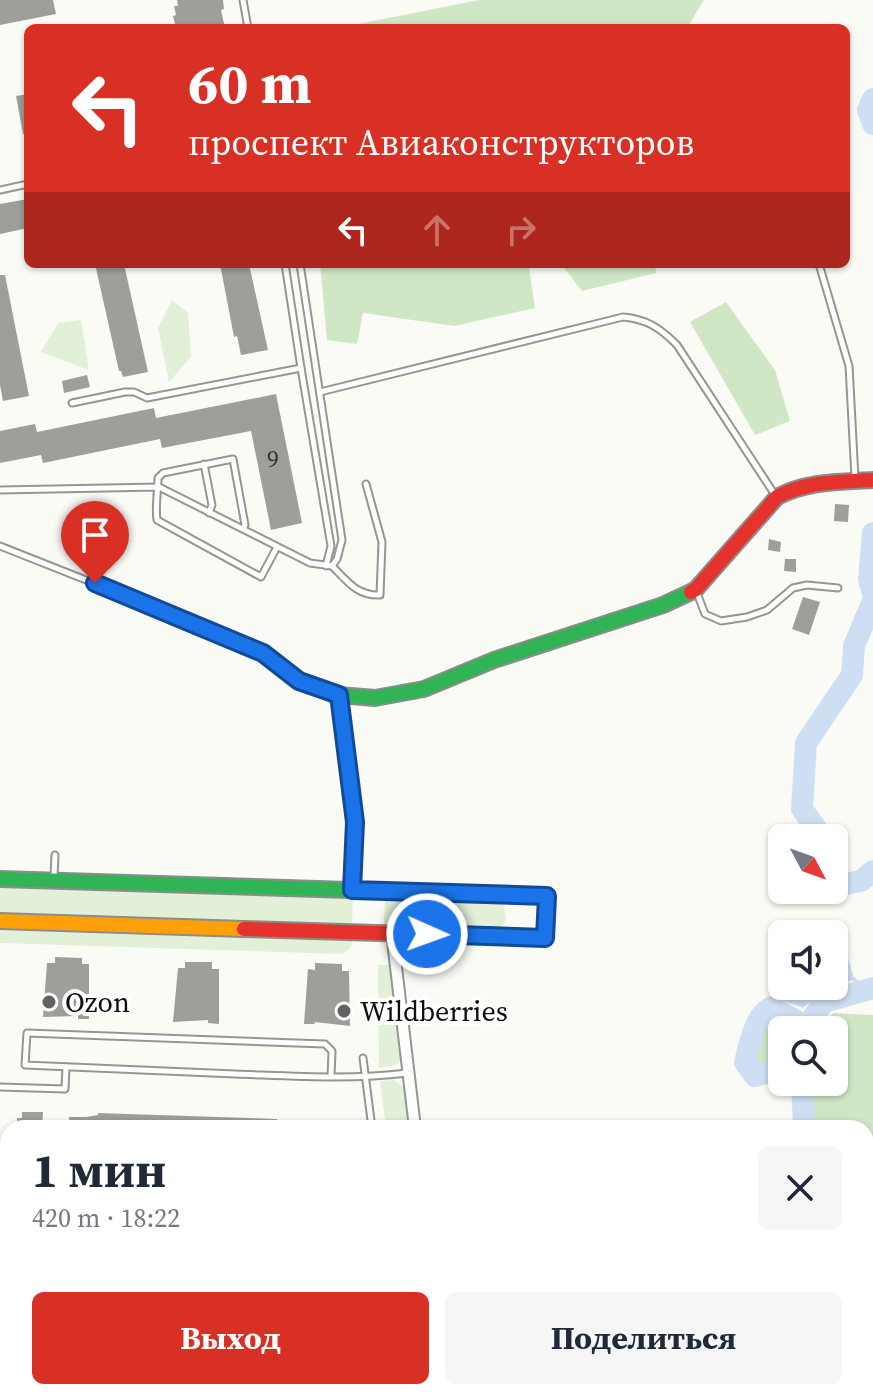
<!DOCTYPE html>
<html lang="ru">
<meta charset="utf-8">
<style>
:root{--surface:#fff;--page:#f6f6f7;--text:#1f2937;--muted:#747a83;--accent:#d93025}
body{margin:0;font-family:"Source Serif 4",serif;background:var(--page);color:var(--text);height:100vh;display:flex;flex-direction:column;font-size:30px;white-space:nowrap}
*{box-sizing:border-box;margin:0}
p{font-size:26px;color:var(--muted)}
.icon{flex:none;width:44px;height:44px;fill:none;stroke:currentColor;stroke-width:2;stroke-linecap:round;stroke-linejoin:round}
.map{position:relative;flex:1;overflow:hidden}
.side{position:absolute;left:0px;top:1120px;width:874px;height:280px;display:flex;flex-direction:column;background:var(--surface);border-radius:24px 24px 0 0;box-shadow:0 2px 6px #0004}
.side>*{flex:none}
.top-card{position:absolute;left:24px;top:24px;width:826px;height:244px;border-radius:12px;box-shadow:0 2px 6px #0004;background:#d93025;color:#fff;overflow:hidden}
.needle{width:52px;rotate:131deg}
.fabs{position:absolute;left:768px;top:824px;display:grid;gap:16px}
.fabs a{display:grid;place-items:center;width:80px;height:80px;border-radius:12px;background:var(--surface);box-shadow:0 2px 6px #0004;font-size:40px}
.pin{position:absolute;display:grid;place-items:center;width:68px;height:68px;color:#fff;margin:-82px -34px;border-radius:50% 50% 50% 0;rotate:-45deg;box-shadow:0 0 8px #0007}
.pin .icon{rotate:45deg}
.me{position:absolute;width:88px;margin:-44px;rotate:92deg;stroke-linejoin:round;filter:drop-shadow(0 0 6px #0008)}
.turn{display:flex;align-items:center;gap:28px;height:168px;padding:0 32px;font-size:36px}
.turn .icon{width:104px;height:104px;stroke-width:2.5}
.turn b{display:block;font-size:56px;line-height:68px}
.lanes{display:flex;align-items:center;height:76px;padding:0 32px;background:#0003;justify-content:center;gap:40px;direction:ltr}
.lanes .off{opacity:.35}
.round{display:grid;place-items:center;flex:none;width:84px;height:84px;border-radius:12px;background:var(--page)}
.summary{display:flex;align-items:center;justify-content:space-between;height:136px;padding:0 32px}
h1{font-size:48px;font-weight:700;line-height:60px}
.action{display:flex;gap:16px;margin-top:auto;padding:16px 32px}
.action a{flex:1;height:92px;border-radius:12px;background:var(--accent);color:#fff;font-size:32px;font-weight:700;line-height:92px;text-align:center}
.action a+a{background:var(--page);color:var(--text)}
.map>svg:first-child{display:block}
.green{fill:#e1f0d7}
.forest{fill:#d0e7c6}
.water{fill:#cedff3}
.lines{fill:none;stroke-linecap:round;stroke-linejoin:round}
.stream{stroke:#cedff3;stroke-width:4}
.river{stroke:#cedff3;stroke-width:22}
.building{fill:#9f9e9b}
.lane-casing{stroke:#959593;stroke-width:9}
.street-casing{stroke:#959593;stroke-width:14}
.fast-casing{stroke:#8c8c8a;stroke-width:18}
.slow-casing{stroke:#8c8c8a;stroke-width:18}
.jam-casing{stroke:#8c8c8a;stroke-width:18}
.lane{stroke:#fefefe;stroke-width:5}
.street{stroke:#fefefe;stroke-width:10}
.fast{stroke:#30b455;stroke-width:14}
.slow{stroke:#ff9f0a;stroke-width:14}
.jam{stroke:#e5322d;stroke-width:14}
.route-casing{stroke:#114b97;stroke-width:20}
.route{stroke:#1a73e8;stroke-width:14}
.poi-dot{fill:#626260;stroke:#fff;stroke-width:3}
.labels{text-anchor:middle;stroke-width:8;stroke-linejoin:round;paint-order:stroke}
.number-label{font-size:24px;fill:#333332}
.poi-label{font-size:28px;fill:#0f0f0f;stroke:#fff;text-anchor:start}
</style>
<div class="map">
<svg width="873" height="1400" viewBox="0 0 873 1400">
<rect width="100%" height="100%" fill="#fbfbf6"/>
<g class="green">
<path d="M 172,300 L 188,313 L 191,357 L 169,382 L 158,328 Z"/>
<path d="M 81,320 L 89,370 L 41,352 L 58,323 Z"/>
<path d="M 0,886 L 353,897 L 352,924 L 0,913 Z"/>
<path d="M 385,898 L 497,902 L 504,905 L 506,919 L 503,926 L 496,929 L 384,925 Z"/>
<path d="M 0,928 L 352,939 C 352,947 349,951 341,954 L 0,943 Z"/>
<path d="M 378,965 L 391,965 L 402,1057 L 397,1065 L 379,1068 Z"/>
<path d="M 394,1080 L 404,1087 L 409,1128 L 386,1128 L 380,1081 Z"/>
<path d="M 480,1392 L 649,1392 L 635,1400 L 476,1400 Z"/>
</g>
<g class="forest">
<path d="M 479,0 L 704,0 L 687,28 L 338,28 Z"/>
<path d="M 320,264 L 533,264 L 529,267 L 535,308 L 454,326 L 363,313 L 357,344 L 327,340 Z"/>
<path d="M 561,264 L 655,264 L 656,273 L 582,291 Z"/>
<path d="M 726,302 L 775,370 L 790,421 L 755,435 L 690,322 Z"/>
<path d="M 834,1013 L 873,1015 L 873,1280 L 868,1297 L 866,1128 L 810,1128 L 810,1082 L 834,1082 L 834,1030 L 782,1030 L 782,1058 L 755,1072 L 755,1048 L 772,1018 L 813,1029 Z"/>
<path d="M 873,1364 L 873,1400 L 849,1400 L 853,1392 L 866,1392 L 866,1370 Z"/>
</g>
<g class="water">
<path d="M 845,949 L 854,978 L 853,980 L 834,985 L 834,954 Z"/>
<path d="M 783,986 L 829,986 L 803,1008 L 777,998 L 775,994 Z"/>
</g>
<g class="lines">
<path class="stream" d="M 854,979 L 864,990"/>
<g class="river">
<path d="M 873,99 L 868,110 L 873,124"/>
<path d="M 873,533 L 869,579 L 873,594"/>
<path d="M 820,838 L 818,831 L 802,809 L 806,743 L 852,675 L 854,646 L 873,601"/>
<path d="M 834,878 L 839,885 L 861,881 L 873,871"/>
<path d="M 782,1068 L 755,1076 L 745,1062 C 750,1045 754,1015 772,1007 L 802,1024 L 809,1023 L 824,1002 L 873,988"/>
<path d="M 802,1082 L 804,1128"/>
<path d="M 866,1284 L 873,1284"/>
<path d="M 866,1355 L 873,1352"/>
<path d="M 857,1392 L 858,1400"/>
</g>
</g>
<g class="building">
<path d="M 0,0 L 53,0 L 56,14 L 0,25 Z"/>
<path d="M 177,0 L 223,0 L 224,9 L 221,10 L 225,28 L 176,28 L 173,16 L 176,15 L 174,6 L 178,6 Z"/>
<path d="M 28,94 L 28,134 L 23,134 L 16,96 Z"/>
<path d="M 28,199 L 28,228 L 0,234 L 0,204 Z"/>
<path d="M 95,264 L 124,264 L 148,372 L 123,377 L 121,371 L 119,371 Z"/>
<path d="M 220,264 L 249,264 L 268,350 L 241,355 L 237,336 L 234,337 Z"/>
<path d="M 0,275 L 5,275 L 29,396 L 3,401 L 0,385 Z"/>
<path d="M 87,375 L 90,387 L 64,393 L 62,381 Z"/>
<path d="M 276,394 L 302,523 L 271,530 L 251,431 L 162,448 L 160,439 L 43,463 L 41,455 L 0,463 L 0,431 L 35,424 L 37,432 L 154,408 L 156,418 Z"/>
<path d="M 835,504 L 849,505 L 848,522 L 834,521 Z"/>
<path d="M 769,539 L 781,542 L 780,552 L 768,550 Z"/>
<path d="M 785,559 L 796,559 L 796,572 L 784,571 Z"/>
<path d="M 803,597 L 820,602 L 809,635 L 792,629 Z"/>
<path d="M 802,920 L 809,934 L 796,934 L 792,926 Z"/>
<path d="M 55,957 L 82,958 L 82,964 L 89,964 L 89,1019 L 78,1019 L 78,1016 L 43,1017 L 47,963 L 55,963 Z"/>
<path d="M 185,962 L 212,962 L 212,969 L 219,969 L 219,1024 L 208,1023 L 208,1020 L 173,1022 L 178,968 L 185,968 Z"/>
<path d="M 315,963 L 342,964 L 342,971 L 349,971 L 350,1026 L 315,1022 L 314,1024 L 304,1024 L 308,969 L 315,970 Z"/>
<path d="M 22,1112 L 43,1112 L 42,1128 L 17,1128 L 17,1118 L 22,1118 Z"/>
<path d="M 98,1113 L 277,1119 L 277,1128 L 69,1128 L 69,1117 L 86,1117 L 98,1115 Z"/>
</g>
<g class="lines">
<defs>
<g id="lane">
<path d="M 243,0 L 248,28"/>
<path d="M 0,190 L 28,184"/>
<path d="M 285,264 L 301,368"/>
<path d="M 819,264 L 849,366 L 855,478"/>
<path d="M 320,392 L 623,317 C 647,319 660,328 677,345 L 775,495"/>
<path d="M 72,403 L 125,392 L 134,392 L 147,398 L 301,368 L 331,546 L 326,566"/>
<path d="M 204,464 L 212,505 L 209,513"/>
<path d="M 0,490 L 159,487 L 310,563 L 332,566 L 337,559 L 342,540 L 300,264"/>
<path d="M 243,529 L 245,525 L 233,459 L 163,473 L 158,478 C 158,492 155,505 157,520 L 261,577 L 277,547"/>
<path d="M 0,546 L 220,633 L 263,653 L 299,681 L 338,695"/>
<path d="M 332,566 C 347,581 357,596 380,595 L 382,542 L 366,484"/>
<path d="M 697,593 L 705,614 L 721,621 L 747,617 L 767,610 L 793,588 L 807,585 L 838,588"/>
<path d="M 54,877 L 55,855"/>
<path d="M 363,1058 L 372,1128"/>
<path d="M 331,1077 L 332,1051 L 325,1044 L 27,1033 L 25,1065 C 95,1068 165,1071 235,1074 C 293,1076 350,1080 407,1073"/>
<path d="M 0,1087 L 65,1089 L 66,1067"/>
<path d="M 32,1392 L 40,1400"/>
<path d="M 83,1392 L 92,1400"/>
<path d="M 133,1392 L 141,1400"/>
<path d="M 379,1392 L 387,1400"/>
<path d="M 252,1400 L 252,1392"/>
</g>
<g id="street">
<path d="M 392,933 L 415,1128"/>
<path d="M 420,1400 L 424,1392"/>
</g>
<g id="fast">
<path d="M 0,879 L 508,895"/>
<path d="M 352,890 L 355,822 L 339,695 L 375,698 L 424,689 L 494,660 L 663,605 L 691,592"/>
</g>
<path id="slow" d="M 0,921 L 244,929"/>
<g id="jam">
<path d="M 691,592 L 696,589 L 777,497 C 807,481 839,482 873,480"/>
<path d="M 244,929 L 545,938 L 547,896 L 508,895"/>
</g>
</defs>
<use href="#lane" class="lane-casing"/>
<use href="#street" class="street-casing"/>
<use href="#fast" class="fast-casing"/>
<use href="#slow" class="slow-casing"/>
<use href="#jam" class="jam-casing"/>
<use href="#lane" class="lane"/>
<use href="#street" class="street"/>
<use href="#fast" class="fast"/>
<use href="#slow" class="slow"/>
<use href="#jam" class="jam"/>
</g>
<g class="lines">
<defs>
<path id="route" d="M 95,583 L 263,653 L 299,681 L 339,695 L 355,822 L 352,890 L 547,896 L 545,938 L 427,934"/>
</defs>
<use href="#route" class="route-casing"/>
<use href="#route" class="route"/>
</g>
<g class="poi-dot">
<circle cx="49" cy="1002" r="8"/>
<circle cx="344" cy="1011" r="8"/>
</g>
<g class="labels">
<g class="number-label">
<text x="273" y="467">9</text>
</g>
<g class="poi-label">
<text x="65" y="1012">Ozon</text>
<text x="360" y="1021">Wildberries</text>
</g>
</g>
</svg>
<div class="fabs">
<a><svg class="needle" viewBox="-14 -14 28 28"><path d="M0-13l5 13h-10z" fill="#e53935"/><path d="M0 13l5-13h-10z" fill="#747a83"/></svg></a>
<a><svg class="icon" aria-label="sound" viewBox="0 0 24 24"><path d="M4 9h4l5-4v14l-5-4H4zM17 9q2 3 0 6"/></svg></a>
<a><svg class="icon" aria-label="search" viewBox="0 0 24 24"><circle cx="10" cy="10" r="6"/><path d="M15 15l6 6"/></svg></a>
</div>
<div class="pin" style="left:95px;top:583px;background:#d93025"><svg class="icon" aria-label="arrive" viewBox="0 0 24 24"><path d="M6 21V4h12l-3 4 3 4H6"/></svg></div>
<svg class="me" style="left:427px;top:934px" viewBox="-20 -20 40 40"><circle r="17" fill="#1a73e8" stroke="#fff" stroke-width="3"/><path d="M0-11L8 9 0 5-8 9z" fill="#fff"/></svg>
<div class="top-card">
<div class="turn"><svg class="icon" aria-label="left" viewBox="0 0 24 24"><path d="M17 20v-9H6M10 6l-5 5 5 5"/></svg><div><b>60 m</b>проспект Авиаконструкторов</div></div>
<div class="lanes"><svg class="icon" aria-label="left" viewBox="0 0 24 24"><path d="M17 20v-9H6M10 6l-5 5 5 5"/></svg><svg class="icon off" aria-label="ahead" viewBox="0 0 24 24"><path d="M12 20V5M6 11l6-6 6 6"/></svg><svg class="icon off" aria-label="right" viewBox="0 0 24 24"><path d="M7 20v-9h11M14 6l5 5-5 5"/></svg></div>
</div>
<section class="side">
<div class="summary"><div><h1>1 мин</h1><p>420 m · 18:22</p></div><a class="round"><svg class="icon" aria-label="close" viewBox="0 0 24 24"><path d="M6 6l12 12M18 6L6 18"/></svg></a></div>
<div class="action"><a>Выход</a><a>Поделиться</a></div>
</section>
</div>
